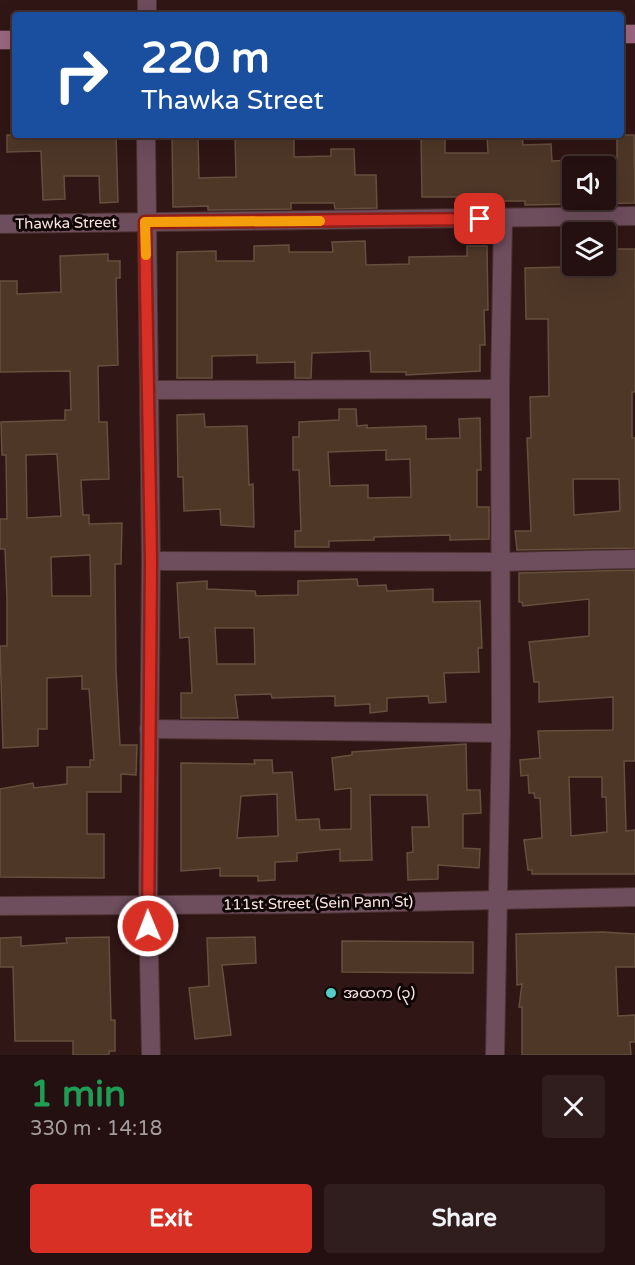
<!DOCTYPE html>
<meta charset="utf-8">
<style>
:root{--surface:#241010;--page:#301e1e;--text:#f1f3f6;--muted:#a39d9f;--line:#413030;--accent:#d93025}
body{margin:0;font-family:"Varela Round","Noto Sans Myanmar",sans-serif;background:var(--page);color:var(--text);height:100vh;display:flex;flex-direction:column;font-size:22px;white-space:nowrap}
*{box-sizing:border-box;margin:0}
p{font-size:20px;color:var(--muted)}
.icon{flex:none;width:33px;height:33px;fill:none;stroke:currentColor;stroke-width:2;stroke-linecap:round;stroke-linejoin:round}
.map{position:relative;height:1055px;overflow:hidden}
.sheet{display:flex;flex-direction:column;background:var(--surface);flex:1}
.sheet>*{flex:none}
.top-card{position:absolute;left:12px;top:12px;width:612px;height:126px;border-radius:6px;box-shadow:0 6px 24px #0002,0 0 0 2px var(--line);background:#1a4fa0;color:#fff;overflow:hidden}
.tools{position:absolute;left:562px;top:156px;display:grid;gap:12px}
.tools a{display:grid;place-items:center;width:54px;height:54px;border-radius:6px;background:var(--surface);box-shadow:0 6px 24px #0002,0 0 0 2px var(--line);font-size:30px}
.pin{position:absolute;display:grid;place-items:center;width:51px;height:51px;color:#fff;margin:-26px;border-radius:12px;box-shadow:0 3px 9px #0006}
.me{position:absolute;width:66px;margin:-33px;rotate:359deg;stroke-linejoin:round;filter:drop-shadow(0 0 4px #0008)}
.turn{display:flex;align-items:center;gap:21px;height:126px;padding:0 30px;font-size:27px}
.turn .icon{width:78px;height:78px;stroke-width:2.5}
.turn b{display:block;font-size:42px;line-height:51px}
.round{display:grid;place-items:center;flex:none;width:63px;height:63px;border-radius:6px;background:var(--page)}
.headline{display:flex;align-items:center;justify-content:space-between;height:102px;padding:0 30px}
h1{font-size:36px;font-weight:700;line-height:45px;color:#1e9e55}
.cta{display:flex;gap:12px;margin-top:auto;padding:12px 30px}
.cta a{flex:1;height:69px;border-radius:6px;background:var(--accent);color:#fff;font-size:24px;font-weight:700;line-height:69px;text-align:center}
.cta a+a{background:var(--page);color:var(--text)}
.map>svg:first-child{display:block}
.building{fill:#4e3727;stroke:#674f3e;stroke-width:1.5;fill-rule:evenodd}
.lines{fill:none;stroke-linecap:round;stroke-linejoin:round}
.street-casing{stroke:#4c3332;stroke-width:20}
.secondary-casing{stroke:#4c3332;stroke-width:20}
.street{stroke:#6e4d5d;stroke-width:18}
.secondary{stroke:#9b6780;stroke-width:18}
.route-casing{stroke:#8d1f18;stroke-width:15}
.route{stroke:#d93025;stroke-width:10}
.slow{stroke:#f59e0b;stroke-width:10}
.poi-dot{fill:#54cdc7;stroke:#100605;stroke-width:2}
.labels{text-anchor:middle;stroke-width:6;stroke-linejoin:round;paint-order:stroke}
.street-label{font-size:15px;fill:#f8e5e3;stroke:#100605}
.poi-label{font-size:15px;fill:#f8e5e3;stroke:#100605;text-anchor:start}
</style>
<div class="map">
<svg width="635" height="1055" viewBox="0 0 635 1055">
<rect width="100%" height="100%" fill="#301615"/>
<g class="building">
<path d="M 7,135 L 116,135 L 118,202 L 100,203 L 99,176 L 64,176 L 65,199 L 43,200 L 41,151 L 7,152 Z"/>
<path d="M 172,135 L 198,135 L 199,178 L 236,177 L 235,135 L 294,135 L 294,157 L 331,156 L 331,149 L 354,149 L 355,175 L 376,175 L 377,208 L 335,209 L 334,203 L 291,203 L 291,209 L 208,210 L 208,206 L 173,207 Z"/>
<path d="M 421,135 L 445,135 L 445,153 L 488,153 L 487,135 L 522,135 L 523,145 L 551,144 L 552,161 L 573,160 L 573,200 L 612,200 L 611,159 L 617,159 L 617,135 L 634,135 L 635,203 L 525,205 L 525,201 L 490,201 L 490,197 L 422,197 Z"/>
<path d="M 365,241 L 366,265 L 409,264 L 409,257 L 467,256 L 467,246 L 487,246 L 488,310 L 484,310 L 485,345 L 480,345 L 480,371 L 406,375 L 406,372 L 371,372 L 370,351 L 312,353 L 311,378 L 295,378 L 295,362 L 257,363 L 257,355 L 212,356 L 212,378 L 177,378 L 177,252 L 216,251 L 216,261 L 254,261 L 254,246 L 289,245 L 289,252 L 333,252 L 332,242 Z"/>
<path d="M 606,249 L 635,249 L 635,392 L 632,392 L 632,438 L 635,438 L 635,548 L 517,550 L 515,531 L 531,531 L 527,438 L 531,438 L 530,397 L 549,396 L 548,319 L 526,319 L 525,268 L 606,266 ZM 573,479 L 619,479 L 620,511 L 574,515 Z"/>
<path d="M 108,254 L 108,261 L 120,261 L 120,278 L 116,278 L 118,365 L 98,366 L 99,422 L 107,422 L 109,479 L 81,480 L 83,515 L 89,515 L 89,524 L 122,523 L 121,564 L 115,564 L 116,671 L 120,745 L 137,745 L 136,775 L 121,774 L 121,792 L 87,792 L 87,834 L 104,834 L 104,878 L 0,877 L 0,789 L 33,783 L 34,788 L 67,784 L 67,767 L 90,767 L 90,760 L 94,760 L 89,689 L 82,689 L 82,676 L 47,678 L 47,729 L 38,729 L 38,746 L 3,748 L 0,646 L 7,646 L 7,599 L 5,549 L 0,549 L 0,519 L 7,519 L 6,455 L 2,455 L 1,422 L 65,420 L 65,410 L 71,410 L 70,371 L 0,372 L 0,281 L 17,281 L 17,294 L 61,292 L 60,256 ZM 57,454 L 61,516 L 27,518 L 26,455 ZM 90,555 L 91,596 L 52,596 L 51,557 Z"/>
<path d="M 339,409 L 356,409 L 357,426 L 367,425 L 367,428 L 426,426 L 426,439 L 460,438 L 459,419 L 480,418 L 481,470 L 477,470 L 477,507 L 489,507 L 489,539 L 450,540 L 450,535 L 374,537 L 374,540 L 329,541 L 329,547 L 295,547 L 295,531 L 301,531 L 299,470 L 293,470 L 293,437 L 299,437 L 299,422 L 339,420 ZM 386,450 L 386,460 L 410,459 L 411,497 L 368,498 L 368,485 L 330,486 L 328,452 Z"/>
<path d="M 204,414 L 205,427 L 247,426 L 249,485 L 253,484 L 254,527 L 221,525 L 220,509 L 184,511 L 183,477 L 178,477 L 177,415 Z"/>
<path d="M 635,570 L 635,761 L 624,761 L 626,831 L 635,830 L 635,874 L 532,874 L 532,870 L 528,870 L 524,840 L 542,838 L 540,798 L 535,798 L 534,793 L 529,793 L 528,775 L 521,776 L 520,760 L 540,758 L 538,731 L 613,730 L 613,697 L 539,702 L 539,682 L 534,682 L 529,642 L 589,636 L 589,599 L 523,606 L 522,602 L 519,602 L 519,573 ZM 569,777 L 602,777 L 602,797 L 606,797 L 607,832 L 571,836 Z"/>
<path d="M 357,579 L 358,586 L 386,585 L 387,591 L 433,589 L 433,602 L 480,601 L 482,648 L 478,648 L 479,672 L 444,673 L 446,702 L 429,703 L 428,696 L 387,698 L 387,711 L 370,713 L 370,704 L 335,706 L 335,696 L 272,698 L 271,694 L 235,695 L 238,718 L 181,718 L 181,693 L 192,693 L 189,637 L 180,638 L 177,583 L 207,581 L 207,589 L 255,591 L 256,596 L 298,595 L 298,581 ZM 215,628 L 254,628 L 255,664 L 217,664 Z"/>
<path d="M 466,744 L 467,790 L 480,790 L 481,813 L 463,814 L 463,848 L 480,849 L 479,868 L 438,865 L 438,879 L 408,880 L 407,853 L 413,852 L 412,827 L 429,827 L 427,795 L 370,795 L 372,860 L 340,861 L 340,849 L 297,853 L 297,861 L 275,862 L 275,880 L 258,881 L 258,876 L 220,876 L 220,868 L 181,871 L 181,763 L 255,764 L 254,760 L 272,760 L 273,773 L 292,772 L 296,820 L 319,819 L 320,830 L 351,829 L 351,788 L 335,790 L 332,758 L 352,755 L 352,752 ZM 277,794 L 278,836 L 237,838 L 241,796 Z"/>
<path d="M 603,932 L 635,934 L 635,967 L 616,967 L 618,1016 L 635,1015 L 635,1042 L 630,1042 L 631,1055 L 522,1055 L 522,1007 L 519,1007 L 522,984 L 517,985 L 516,934 Z"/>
<path d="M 21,937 L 21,946 L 67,943 L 66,938 L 109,937 L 111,1020 L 115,1020 L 115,1051 L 109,1051 L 109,1055 L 73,1055 L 73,1041 L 15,1041 L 13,967 L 0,967 L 0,938 Z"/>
<path d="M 255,937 L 256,963 L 222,965 L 231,1035 L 195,1039 L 189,988 L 209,986 L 207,938 Z"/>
<path d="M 342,941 L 473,942 L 473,973 L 342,972 Z"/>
</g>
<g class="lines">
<defs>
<g id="street">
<path d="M 147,15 L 147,0"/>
<path d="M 146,135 L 151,561 L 148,905 L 151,1055"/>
<path d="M 0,224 L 635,216"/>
<path d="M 149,390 L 500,389"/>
<path d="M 151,561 L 500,562 L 635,559"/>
<path d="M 149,729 L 501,733"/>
<path d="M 0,906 L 314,904 L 635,897"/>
<path d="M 495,1055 L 501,733 L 500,389 L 503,219"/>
</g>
<g id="secondary">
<path d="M 621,34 L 635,34"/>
<path d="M 0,40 L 15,40"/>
</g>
</defs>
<use href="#street" class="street-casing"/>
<use href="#secondary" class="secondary-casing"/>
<use href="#street" class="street"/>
<use href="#secondary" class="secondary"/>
</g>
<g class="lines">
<defs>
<path id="route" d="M 148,926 L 151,561 L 145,222 L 480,219"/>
</defs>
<use href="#route" class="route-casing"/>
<use href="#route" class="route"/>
<path class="slow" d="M 146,255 L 145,222 L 320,221"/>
</g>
<circle class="poi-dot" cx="331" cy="993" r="6"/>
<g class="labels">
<g class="street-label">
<text transform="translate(66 223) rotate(-1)" y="5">Thawka Street</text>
<text transform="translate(318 903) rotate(-1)" y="5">111st Street (Sein Pann St)</text>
</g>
<g class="poi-label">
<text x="343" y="998">အထက (၃)</text>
</g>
</g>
</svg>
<div class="tools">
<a><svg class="icon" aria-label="sound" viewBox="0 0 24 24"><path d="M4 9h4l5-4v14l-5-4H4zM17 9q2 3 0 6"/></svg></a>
<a><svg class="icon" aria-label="layers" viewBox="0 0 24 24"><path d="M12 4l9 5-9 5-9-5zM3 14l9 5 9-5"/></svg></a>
</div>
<div class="pin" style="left:480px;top:219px;background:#d93025"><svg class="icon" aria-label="arrive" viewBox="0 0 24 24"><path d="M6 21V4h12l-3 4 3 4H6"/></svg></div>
<svg class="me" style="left:148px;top:926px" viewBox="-20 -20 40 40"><circle r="17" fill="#d93025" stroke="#fff" stroke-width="3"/><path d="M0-11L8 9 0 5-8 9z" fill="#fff"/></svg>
<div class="top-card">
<div class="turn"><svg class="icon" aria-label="right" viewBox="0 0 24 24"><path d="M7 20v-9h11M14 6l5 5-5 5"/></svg><div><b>220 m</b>Thawka Street</div></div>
</div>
</div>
<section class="sheet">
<div class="headline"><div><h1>1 min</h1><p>330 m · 14:18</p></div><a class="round"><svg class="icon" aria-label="close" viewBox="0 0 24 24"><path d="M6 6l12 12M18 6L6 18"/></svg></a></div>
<div class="cta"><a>Exit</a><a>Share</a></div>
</section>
